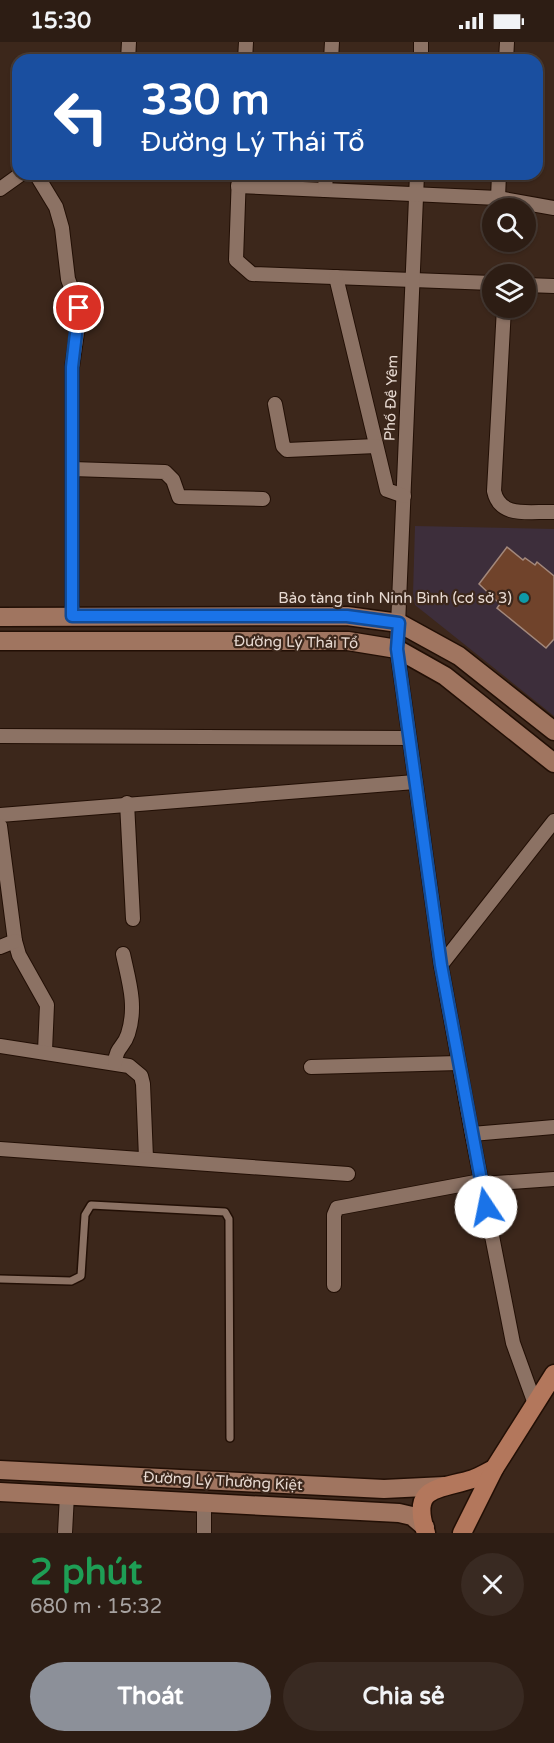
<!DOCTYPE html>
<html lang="vi">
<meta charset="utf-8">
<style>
:root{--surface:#2d1d14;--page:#392a22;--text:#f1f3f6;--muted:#a7a2a0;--line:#483b34;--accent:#8c9099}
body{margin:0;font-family:"Varela Round",sans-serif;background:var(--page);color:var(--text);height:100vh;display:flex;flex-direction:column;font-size:22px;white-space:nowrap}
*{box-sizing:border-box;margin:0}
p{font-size:20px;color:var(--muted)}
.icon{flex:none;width:33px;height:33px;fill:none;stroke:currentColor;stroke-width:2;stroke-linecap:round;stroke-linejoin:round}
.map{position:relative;height:1491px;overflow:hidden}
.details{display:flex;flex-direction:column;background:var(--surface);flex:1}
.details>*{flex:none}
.guide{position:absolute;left:12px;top:12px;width:531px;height:126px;border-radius:18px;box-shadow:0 2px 4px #0004,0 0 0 2px var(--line);background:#1a4fa0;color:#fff;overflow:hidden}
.fabs{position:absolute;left:482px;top:156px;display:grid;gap:12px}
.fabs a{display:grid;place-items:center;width:54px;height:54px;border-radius:50%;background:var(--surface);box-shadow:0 2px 4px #0004,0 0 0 2px var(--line);font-size:30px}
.pin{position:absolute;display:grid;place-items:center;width:51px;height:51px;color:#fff;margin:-26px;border:3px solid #fff;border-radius:50%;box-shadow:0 2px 6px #0007}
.me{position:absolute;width:66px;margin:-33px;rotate:349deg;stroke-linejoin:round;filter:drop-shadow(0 0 4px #0008)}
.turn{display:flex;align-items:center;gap:21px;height:126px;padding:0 30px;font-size:27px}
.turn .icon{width:78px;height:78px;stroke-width:2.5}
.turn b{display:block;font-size:42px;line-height:51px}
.round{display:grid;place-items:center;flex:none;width:63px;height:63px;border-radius:32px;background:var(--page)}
.overview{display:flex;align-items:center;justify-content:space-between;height:102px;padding:0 30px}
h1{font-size:36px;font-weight:800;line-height:45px;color:#1e9e55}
.button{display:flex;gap:12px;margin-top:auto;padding:12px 30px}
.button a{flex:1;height:69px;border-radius:36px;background:var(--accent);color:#fff;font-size:24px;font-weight:800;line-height:69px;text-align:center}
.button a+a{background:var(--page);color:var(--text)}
.status{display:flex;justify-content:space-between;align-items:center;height:42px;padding:0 30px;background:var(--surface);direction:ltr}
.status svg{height:16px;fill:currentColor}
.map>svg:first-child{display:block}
.commercial{fill:#3d2e3b}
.building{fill:#70432b;stroke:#a3887b;stroke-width:1.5}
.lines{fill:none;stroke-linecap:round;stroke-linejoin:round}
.lane-casing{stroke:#220f05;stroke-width:10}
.street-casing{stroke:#220f05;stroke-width:16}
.secondary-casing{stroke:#220f05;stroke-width:21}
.primary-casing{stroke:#220f05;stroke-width:21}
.lane{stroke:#8c7264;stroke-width:7}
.street{stroke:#8c7264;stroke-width:14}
.secondary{stroke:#a07560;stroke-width:18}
.primary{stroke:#b3775c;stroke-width:18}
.route-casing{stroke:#114b97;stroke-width:15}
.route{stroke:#1a73e8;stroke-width:10}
.culture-dot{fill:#0f9aa8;stroke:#3c271b;stroke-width:2}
.labels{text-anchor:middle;stroke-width:4.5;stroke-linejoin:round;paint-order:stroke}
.street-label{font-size:15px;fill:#e8dad2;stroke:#3c271b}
.poi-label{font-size:15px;fill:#e8dad2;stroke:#3c271b;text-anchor:end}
</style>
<div class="status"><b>15:30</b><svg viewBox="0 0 49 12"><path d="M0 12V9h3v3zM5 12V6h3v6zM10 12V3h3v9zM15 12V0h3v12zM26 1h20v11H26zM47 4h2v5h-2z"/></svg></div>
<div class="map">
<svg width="554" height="1491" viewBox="0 0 554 1491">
<rect width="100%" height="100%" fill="#3c271b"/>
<path class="commercial" d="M 415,484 L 554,487 L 554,674 L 415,563 L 413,552 Z"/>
<path class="building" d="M 507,505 L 523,518 L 525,516 L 535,523 L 537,520 L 554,534 L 554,597 L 546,606 L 497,566 L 500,562 L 479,542 Z"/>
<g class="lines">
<defs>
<path id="lane" d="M 0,1237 L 71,1239 L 81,1234 L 85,1173 L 91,1163 L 225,1170 L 229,1177 L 230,1396"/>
<g id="street">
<path d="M 128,18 L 129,0"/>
<path d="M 245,18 L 246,0"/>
<path d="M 331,18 L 332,0"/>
<path d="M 421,18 L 421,0"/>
<path d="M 506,18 L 507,0"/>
<path d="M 36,132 L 56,165 L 62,186 L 68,237 L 80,270 L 72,325 L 72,575"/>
<path d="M 239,132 L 236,218 L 252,232 L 492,241"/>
<path d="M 417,132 L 397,607 L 441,923 L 472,1092 L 513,1301 L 535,1362"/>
<path d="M 238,144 L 498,156 L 554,166"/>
<path d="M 0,147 L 21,132"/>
<path d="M 325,148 L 326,132"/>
<path d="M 498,156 L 499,132"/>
<path d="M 336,235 L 387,448 L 404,454"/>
<path d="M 525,243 L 554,244"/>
<path d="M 504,266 L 494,449 C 500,477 530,469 554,470"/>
<path d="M 275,362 L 283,404 L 287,408 L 376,404"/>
<path d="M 72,427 L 165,430 L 173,438 L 179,455 L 263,457"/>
<path d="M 0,694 L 409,696"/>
<path d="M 127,761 L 133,877"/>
<path d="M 0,773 L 415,740"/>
<path d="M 0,784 L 15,899 L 19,913 L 47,963 L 45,1009"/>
<path d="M 0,905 L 15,899"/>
<path d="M 441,923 L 554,779"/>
<path d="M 0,1004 L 129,1024 L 141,1034 L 143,1042 L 146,1116"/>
<path d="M 115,1021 C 116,1005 124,1005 128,992 C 137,964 129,940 123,912"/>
<path d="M 311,1025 L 459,1021"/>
<path d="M 472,1092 L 554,1085"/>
<path d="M 0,1107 L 348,1132"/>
<path d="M 481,1142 L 554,1137"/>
<path d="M 334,1243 L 334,1173 L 337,1166 L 481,1139"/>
<path d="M 204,1461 L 204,1491"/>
<path d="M 65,1491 L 67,1453"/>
</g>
<g id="secondary">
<path d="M 0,575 L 347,574 L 399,581 L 459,614 L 554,689"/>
<path d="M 0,599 L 348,599 L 397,607 L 445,634 L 554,721"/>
<path d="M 0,1428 L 384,1447 L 445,1444"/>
<path d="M 0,1450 L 399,1471 L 412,1474 L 425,1485"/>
</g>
<g id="primary">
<path d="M 426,1491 C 410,1443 438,1448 473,1437 C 480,1435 487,1430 494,1427"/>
<path d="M 462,1491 L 494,1427 L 554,1332"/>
</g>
</defs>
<use href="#lane" class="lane-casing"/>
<use href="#street" class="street-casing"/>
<use href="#secondary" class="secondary-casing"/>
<use href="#primary" class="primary-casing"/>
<use href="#lane" class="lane"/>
<use href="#street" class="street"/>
<use href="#secondary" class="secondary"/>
<use href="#primary" class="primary"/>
</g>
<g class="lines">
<defs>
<path id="route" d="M 79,266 L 72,325 L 72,574 L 347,574 L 399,581 L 397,607 L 441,923 L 486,1165"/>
</defs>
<use href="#route" class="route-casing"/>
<use href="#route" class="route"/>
</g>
<circle class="culture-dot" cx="524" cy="556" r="6"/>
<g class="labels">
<g class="street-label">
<text transform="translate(391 356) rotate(-88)" y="5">Phố Đề Yêm</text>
<text transform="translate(296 600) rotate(1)" y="5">Đường Lý Thái Tổ</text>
<text transform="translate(223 1439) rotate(3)" y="5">Đường Lý Thường Kiệt</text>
</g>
<g class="poi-label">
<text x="512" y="561">Bảo tàng tỉnh Ninh Bình (cơ sở 3)</text>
</g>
</g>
</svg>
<div class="fabs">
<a><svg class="icon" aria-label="search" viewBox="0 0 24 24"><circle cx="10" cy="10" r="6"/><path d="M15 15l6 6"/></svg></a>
<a><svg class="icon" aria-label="layers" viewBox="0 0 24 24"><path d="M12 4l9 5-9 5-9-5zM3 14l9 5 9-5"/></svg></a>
</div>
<div class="pin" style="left:79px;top:266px;background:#d93025"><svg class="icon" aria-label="arrive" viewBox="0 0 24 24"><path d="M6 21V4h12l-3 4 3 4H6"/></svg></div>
<svg class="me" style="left:486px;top:1165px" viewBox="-20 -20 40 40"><circle r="19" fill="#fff"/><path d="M0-13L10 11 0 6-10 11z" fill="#1a73e8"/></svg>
<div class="guide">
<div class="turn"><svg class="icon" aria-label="left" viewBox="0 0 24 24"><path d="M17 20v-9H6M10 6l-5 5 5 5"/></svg><div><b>330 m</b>Đường Lý Thái Tổ</div></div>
</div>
</div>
<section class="details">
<div class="overview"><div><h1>2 phút</h1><p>680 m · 15:32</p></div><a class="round"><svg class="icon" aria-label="close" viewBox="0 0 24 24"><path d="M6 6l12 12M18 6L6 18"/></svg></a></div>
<div class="button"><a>Thoát</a><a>Chia sẻ</a></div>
</section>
